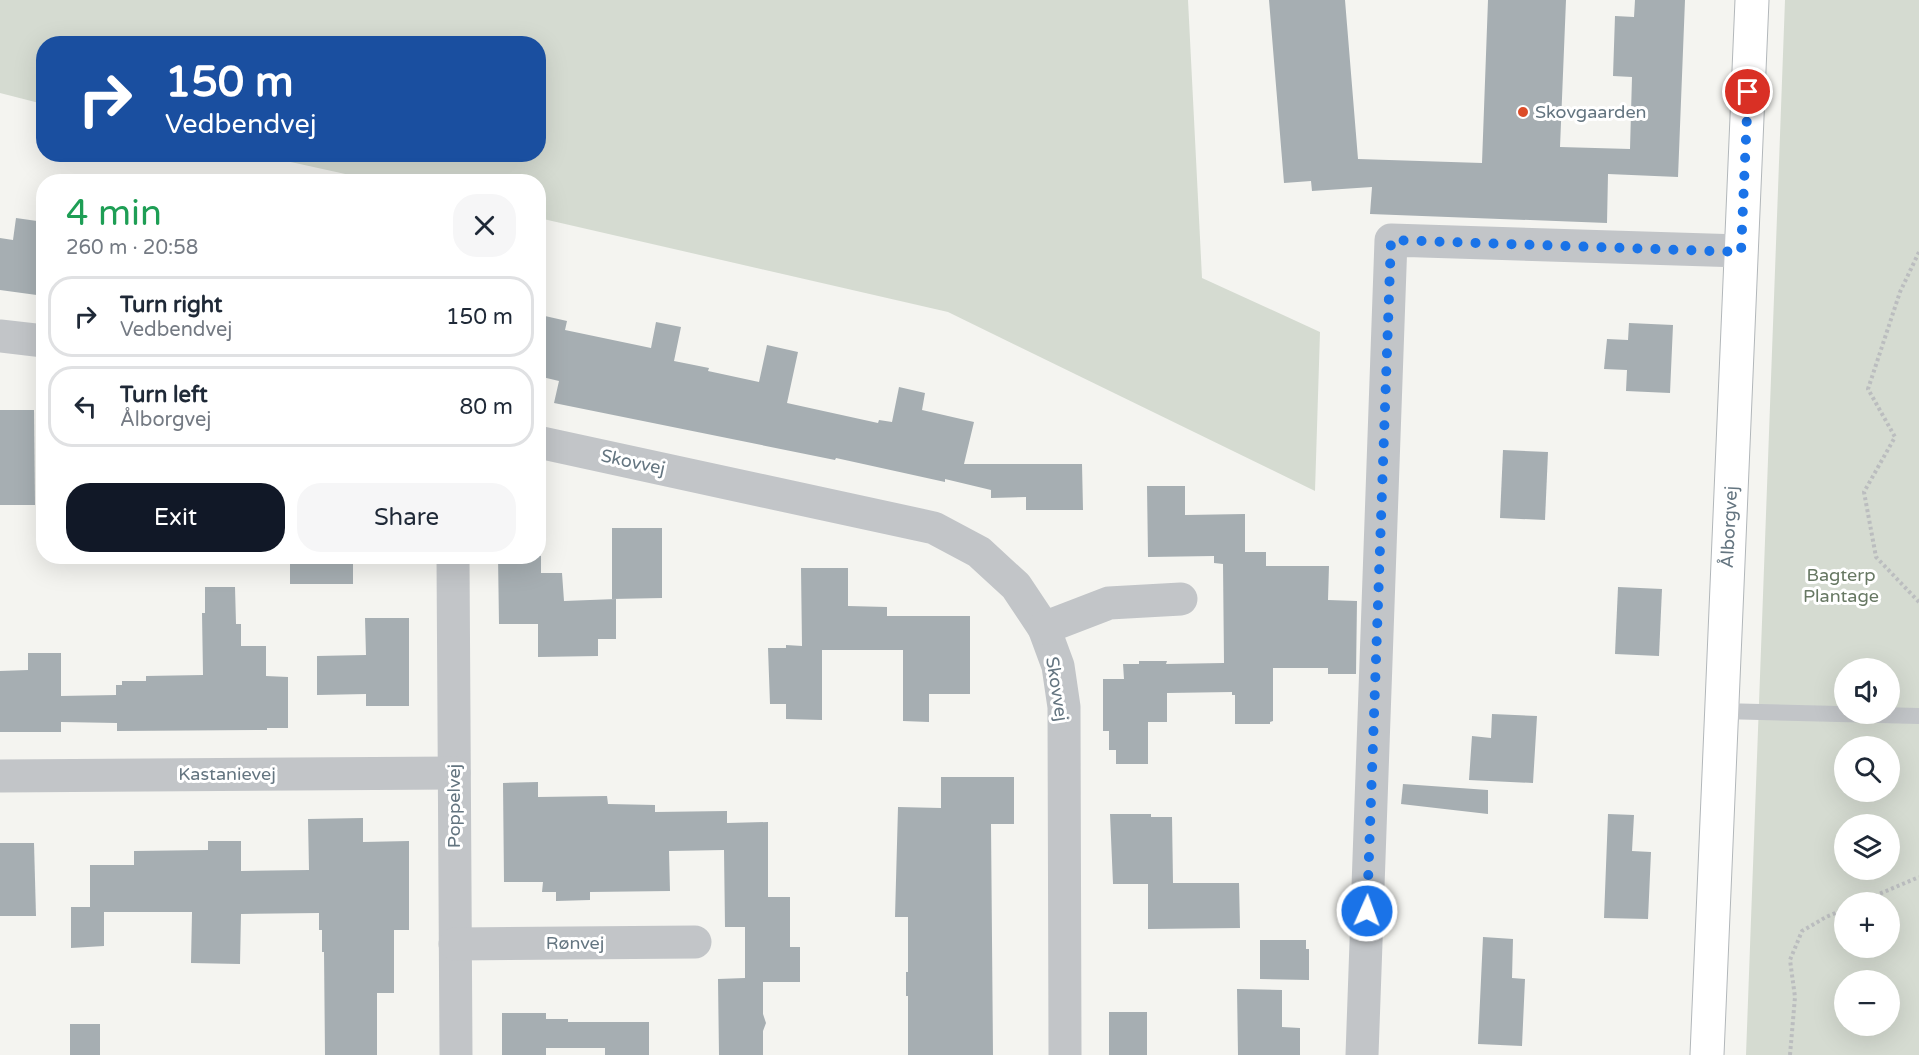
<!DOCTYPE html>
<meta charset="utf-8">
<style>
:root{--surface:#fff;--page:#f6f6f7;--text:#1f2937;--muted:#747a83;--line:#e0e1e3;--accent:#111827}
body{margin:0;font-family:"Varela Round",sans-serif;background:var(--page);color:var(--text);height:100vh;display:flex;flex-direction:column;font-size:22px;white-space:nowrap}
*{box-sizing:border-box;margin:0}
p{font-size:20px;color:var(--muted)}
.icon{flex:none;width:33px;height:33px;fill:none;stroke:currentColor;stroke-width:2;stroke-linecap:round;stroke-linejoin:round}
.map{position:relative;flex:1;overflow:hidden}
.side{position:absolute;left:36px;top:174px;width:510px;height:390px;display:flex;flex-direction:column;background:var(--surface);border-radius:24px;box-shadow:0 6px 24px #0002}
.side>*{flex:none}
.top-card{position:absolute;left:36px;top:36px;width:510px;height:126px;border-radius:24px;box-shadow:0 6px 24px #0002;background:#1a4fa0;color:#fff;overflow:hidden}
.tools{position:absolute;left:1834px;top:658px;display:grid;gap:12px}
.tools a{display:grid;place-items:center;width:66px;height:66px;border-radius:50%;background:var(--surface);box-shadow:0 6px 24px #0002;font-size:30px}
.pin{position:absolute;display:grid;place-items:center;width:51px;height:51px;color:#fff;margin:-26px;border:3px solid #fff;border-radius:50%;box-shadow:0 2px 6px #0007}
.me{position:absolute;width:66px;margin:-33px;rotate:2deg;stroke-linejoin:round;filter:drop-shadow(0 0 4px #0008)}
.turn{display:flex;align-items:center;gap:21px;height:126px;padding:0 30px;font-size:27px}
.turn .icon{width:78px;height:78px;stroke-width:2.5}
.turn b{display:block;font-size:42px;line-height:51px}
.round{display:grid;place-items:center;flex:none;width:63px;height:63px;border-radius:24px;background:var(--page)}
.overview{display:flex;align-items:center;justify-content:space-between;height:102px;padding:0 30px}
h1{font-size:36px;font-weight:600;line-height:45px;color:#1e9e55}
.action{display:flex;gap:12px;margin-top:auto;padding:12px 30px}
.action a{flex:1;height:69px;border-radius:24px;background:var(--accent);color:#fff;font-size:24px;font-weight:600;line-height:69px;text-align:center}
.action a+a{background:var(--page);color:var(--text)}
ul{padding:0;list-style:none}
li{display:flex;align-items:center;gap:18px;height:81px;margin:0 12px 9px;padding:0 18px;border:3px solid var(--line);border-radius:24px}
li div{flex:1}
li b{display:block;font-size:22px}
li em{font-style:normal}
.map>svg:first-child{display:block}
.green{fill:#d5dbd1;fill-rule:evenodd}
.building{fill:#a6aeb2}
.lines{fill:none;stroke-linecap:round;stroke-linejoin:round}
.secondary-casing{stroke:#b2b7ba;stroke-width:35}
.path{stroke:#bbbdbf;stroke-width:4;stroke-dasharray:3 3;stroke-linecap:butt}
.service{stroke:#c2c5c8;stroke-width:16}
.minor{stroke:#c2c5c8;stroke-width:33}
.secondary{stroke:#fff;stroke-width:33}
.route{stroke:#1a73e8;stroke-width:10;stroke-dasharray:0 18}
.poi-dot{fill:#dc4c28;stroke:#fff;stroke-width:2}
.labels{text-anchor:middle;stroke-width:6;stroke-linejoin:round;paint-order:stroke}
.poi-label{font-size:18px;fill:#647580;stroke:#fff;text-anchor:start}
.street-label{font-size:18px;fill:#647580;stroke:#fff}
.park-label{font-size:18px;fill:#677863;stroke:#fff}
</style>
<div class="map">
<svg width="1919" height="1055" viewBox="0 0 1919 1055">
<rect width="100%" height="100%" fill="#f4f4f0"/>
<g class="green">
<path d="M 0,0 L 1188,0 L 1202,278 L 1320,332 L 1315,491 L 948,312 L 539,218 L 538,182 L 377,181 L 259,155 L 538,154 L 538,44 L 44,44 L 43,104 L 0,93 Z"/>
<path d="M 1785,0 L 1919,0 L 1919,1055 L 1746,1055 ZM 1845,669 L 1890,669 L 1890,714 L 1845,714 ZM 1845,747 L 1890,747 L 1890,792 L 1845,792 ZM 1845,825 L 1890,825 L 1890,870 L 1845,870 ZM 1845,903 L 1890,903 L 1890,948 L 1845,948 ZM 1845,981 L 1890,981 L 1890,1026 L 1845,1026 Z"/>
</g>
<g class="building">
<path d="M 1269,0 L 1345,0 L 1358,159 L 1482,163 L 1488,0 L 1566,0 L 1560,147 L 1630,149 L 1632,77 L 1613,76 L 1615,16 L 1634,17 L 1635,0 L 1685,0 L 1678,177 L 1608,174 L 1607,223 L 1370,214 L 1372,187 L 1312,191 L 1311,181 L 1284,183 Z"/>
<path d="M 16,218 L 44,222 L 44,296 L 0,290 L 0,238 L 13,240 Z"/>
<path d="M 545,316 L 567,321 L 565,330 L 651,348 L 656,322 L 681,327 L 674,361 L 709,368 L 708,371 L 759,382 L 767,345 L 798,352 L 787,403 L 878,423 L 879,420 L 892,422 L 899,387 L 925,393 L 922,410 L 974,422 L 964,464 L 1082,464 L 1083,510 L 1026,510 L 1026,497 L 991,498 L 991,490 L 945,479 L 945,482 L 836,458 L 835,460 L 554,403 L 559,381 L 538,376 L 538,343 Z"/>
<path d="M 1629,323 L 1673,325 L 1670,393 L 1626,391 L 1627,370 L 1604,369 L 1607,339 L 1628,340 Z"/>
<path d="M 0,410 L 34,410 L 35,505 L 0,505 Z"/>
<path d="M 1503,450 L 1548,452 L 1545,520 L 1500,518 Z"/>
<path d="M 1147,486 L 1185,486 L 1185,515 L 1245,514 L 1245,552 L 1266,552 L 1266,566 L 1329,566 L 1328,600 L 1357,601 L 1356,674 L 1328,674 L 1328,668 L 1273,668 L 1273,721 L 1270,722 L 1270,724 L 1235,724 L 1235,695 L 1232,695 L 1232,692 L 1167,693 L 1167,722 L 1148,722 L 1148,764 L 1116,764 L 1116,750 L 1109,750 L 1109,731 L 1103,731 L 1103,679 L 1124,679 L 1123,664 L 1139,664 L 1139,661 L 1167,661 L 1166,664 L 1224,663 L 1223,564 L 1214,563 L 1214,556 L 1148,557 Z"/>
<path d="M 612,528 L 662,528 L 662,598 L 612,599 Z"/>
<rect x="290" y="556" width="63" height="28"/>
<path d="M 498,556 L 541,556 L 541,573 L 562,573 L 564,601 L 616,599 L 616,639 L 598,639 L 598,656 L 538,657 L 538,624 L 499,624 Z"/>
<path d="M 801,568 L 848,568 L 848,606 L 887,607 L 887,616 L 970,616 L 970,694 L 929,694 L 929,722 L 903,721 L 903,650 L 822,650 L 822,720 L 786,719 L 786,704 L 770,704 L 768,648 L 786,648 L 786,645 L 802,646 Z"/>
<path d="M 205,587 L 235,587 L 236,624 L 241,624 L 241,646 L 266,646 L 266,676 L 288,677 L 288,728 L 267,728 L 267,730 L 117,731 L 117,723 L 61,722 L 61,732 L 0,732 L 0,671 L 28,670 L 28,653 L 61,653 L 61,696 L 116,695 L 116,685 L 122,685 L 122,681 L 146,681 L 146,676 L 203,675 L 202,613 L 205,613 Z"/>
<path d="M 1618,587 L 1662,589 L 1659,656 L 1615,654 Z"/>
<path d="M 365,618 L 409,618 L 409,706 L 366,706 L 366,694 L 317,695 L 317,656 L 366,655 Z"/>
<path d="M 1492,714 L 1537,716 L 1533,783 L 1469,780 L 1472,736 L 1491,738 Z"/>
<path d="M 941,777 L 1014,777 L 1014,824 L 991,824 L 993,1055 L 908,1055 L 908,996 L 906,996 L 906,972 L 908,972 L 908,917 L 895,917 L 898,807 L 941,808 Z"/>
<path d="M 538,782 L 538,797 L 607,796 L 608,804 L 655,805 L 655,812 L 727,811 L 727,823 L 768,822 L 768,897 L 790,897 L 790,947 L 800,947 L 800,982 L 763,982 L 763,1014 L 766,1023 L 763,1031 L 763,1055 L 719,1055 L 718,979 L 745,978 L 745,927 L 725,927 L 724,850 L 669,851 L 670,891 L 590,892 L 590,900 L 556,901 L 556,892 L 542,892 L 543,882 L 504,882 L 503,783 Z"/>
<path d="M 1403,784 L 1488,790 L 1488,814 L 1401,804 Z"/>
<path d="M 1110,814 L 1151,814 L 1151,817 L 1172,817 L 1173,883 L 1239,883 L 1240,928 L 1148,929 L 1148,884 L 1113,884 Z"/>
<path d="M 1608,814 L 1634,815 L 1632,851 L 1651,852 L 1648,919 L 1604,918 Z"/>
<path d="M 363,818 L 363,842 L 409,841 L 409,930 L 394,930 L 394,993 L 377,993 L 377,1055 L 325,1055 L 324,952 L 322,952 L 322,930 L 319,930 L 319,913 L 241,914 L 240,964 L 191,963 L 192,912 L 104,912 L 104,946 L 71,948 L 71,907 L 90,907 L 90,865 L 134,865 L 134,851 L 208,850 L 208,841 L 241,841 L 241,871 L 309,870 L 308,819 Z"/>
<path d="M 0,843 L 34,843 L 36,916 L 0,916 Z"/>
<path d="M 1483,937 L 1513,939 L 1512,978 L 1525,979 L 1522,1046 L 1478,1044 Z"/>
<path d="M 1260,940 L 1306,940 L 1306,949 L 1309,949 L 1309,980 L 1260,979 Z"/>
<path d="M 1237,989 L 1282,990 L 1282,1027 L 1300,1028 L 1300,1055 L 1238,1055 Z"/>
<rect x="1109" y="1012" width="38" height="43"/>
<path d="M 502,1013 L 546,1013 L 546,1019 L 568,1019 L 568,1022 L 649,1022 L 649,1055 L 605,1055 L 605,1048 L 546,1048 L 546,1055 L 502,1055 Z"/>
<rect x="70" y="1024" width="30" height="31"/>
</g>
<g class="lines">
<defs>
<path id="secondary" d="M 1707,1055 L 1752,0"/>
</defs>
<use href="#secondary" class="secondary-casing"/>
<g class="path">
<path d="M 1919,252 L 1900,292 L 1868,389 L 1895,437 L 1864,492 L 1876,557 L 1919,602"/>
<path d="M 1858,903 L 1919,877"/>
<path d="M 1790,1055 L 1795,997 L 1790,960 L 1802,931 L 1826,917 L 1845,909"/>
</g>
<path class="service" d="M 1721,711 L 1919,716"/>
<g class="minor">
<path d="M 0,336 L 44,341"/>
<path d="M 538,442 L 934,528 L 979,552 L 1016,586 L 1044,628 L 1058,666 L 1064,707 L 1065,1055"/>
<path d="M 453,556 L 456,1055"/>
<path d="M 1044,628 L 1109,603 L 1181,599"/>
<path d="M 0,776 L 454,773"/>
<path d="M 455,944 L 695,942"/>
<path d="M 1362,1055 L 1391,240 L 1741,251"/>
</g>
<use href="#secondary" class="secondary"/>
</g>
<g class="lines">
<path class="route" d="M 1367,911 L 1391,240 L 1741,252 L 1748,92"/>
</g>
<circle class="poi-dot" cx="1523" cy="112" r="6"/>
<g class="labels">
<g class="poi-label">
<text x="1535" y="118">Skovgaarden</text>
</g>
<g class="street-label">
<text transform="translate(633 462) rotate(12)" y="6">Skovvej</text>
<text transform="translate(1729 527) rotate(-87)" y="6">Ålborgvej</text>
<text transform="translate(1057 689) rotate(81)" y="6">Skovvej</text>
<text x="227" y="780">Kastanievej</text>
<text transform="translate(454 806) rotate(-90)" y="6">Poppelvej</text>
<text x="575" y="949">Rønvej</text>
</g>
<g class="park-label">
<text x="1841" y="581">Bagterp<tspan x="1841" dy="21">Plantage</tspan></text>
</g>
</g>
</svg>
<div class="tools">
<a><svg class="icon" aria-label="sound" viewBox="0 0 24 24"><path d="M4 9h4l5-4v14l-5-4H4zM17 9q2 3 0 6"/></svg></a>
<a><svg class="icon" aria-label="search" viewBox="0 0 24 24"><circle cx="10" cy="10" r="6"/><path d="M15 15l6 6"/></svg></a>
<a><svg class="icon" aria-label="layers" viewBox="0 0 24 24"><path d="M12 4l9 5-9 5-9-5zM3 14l9 5 9-5"/></svg></a>
<a>+</a>
<a>−</a>
</div>
<div class="pin" style="left:1748px;top:92px;background:#d93025"><svg class="icon" aria-label="arrive" viewBox="0 0 24 24"><path d="M6 21V4h12l-3 4 3 4H6"/></svg></div>
<svg class="me" style="left:1367px;top:911px" viewBox="-20 -20 40 40"><circle r="17" fill="#1a73e8" stroke="#fff" stroke-width="3"/><path d="M0-11L8 9 0 5-8 9z" fill="#fff"/></svg>
<div class="top-card">
<div class="turn"><svg class="icon" aria-label="right" viewBox="0 0 24 24"><path d="M7 20v-9h11M14 6l5 5-5 5"/></svg><div><b>150 m</b>Vedbendvej</div></div>
</div>
<section class="side">
<div class="overview"><div><h1>4 min</h1><p>260 m · 20:58</p></div><a class="round"><svg class="icon" aria-label="close" viewBox="0 0 24 24"><path d="M6 6l12 12M18 6L6 18"/></svg></a></div>
<ul>
<li><svg class="icon" aria-label="right" viewBox="0 0 24 24"><path d="M7 20v-9h11M14 6l5 5-5 5"/></svg><div><b>Turn right</b><p>Vedbendvej</p></div><em>150 m</em></li>
<li><svg class="icon" aria-label="left" viewBox="0 0 24 24"><path d="M17 20v-9H6M10 6l-5 5 5 5"/></svg><div><b>Turn left</b><p>Ålborgvej</p></div><em>80 m</em></li>
</ul>
<div class="action"><a>Exit</a><a>Share</a></div>
</section>
</div>
